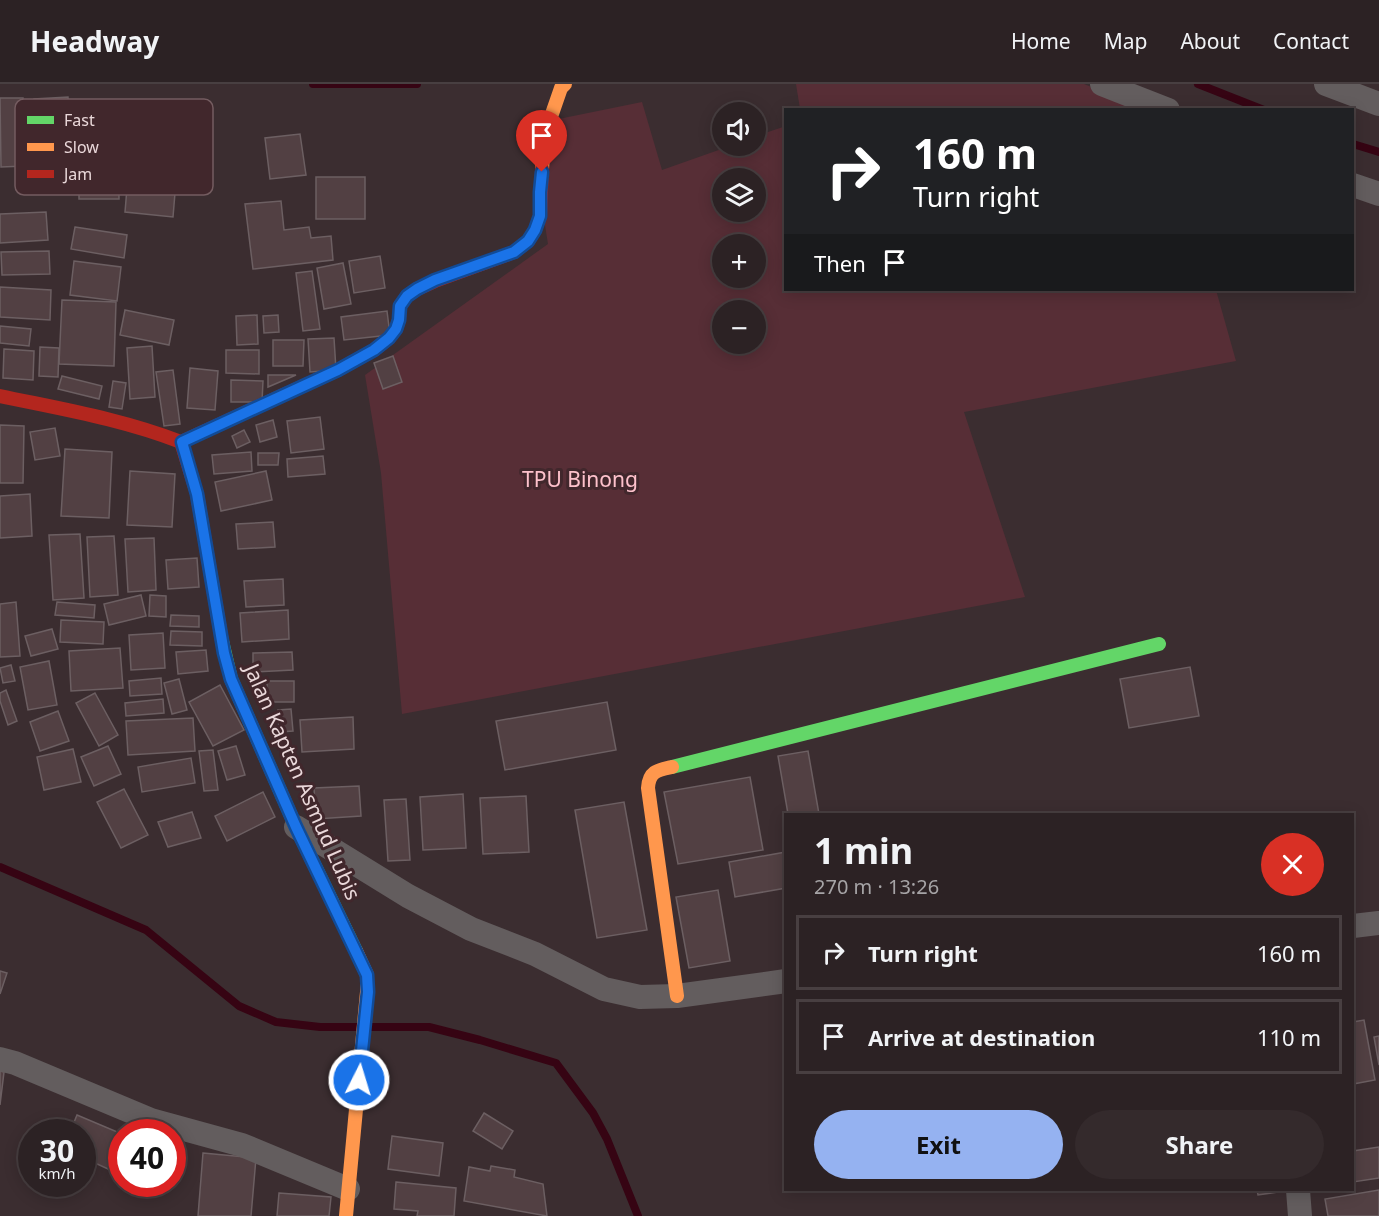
<!DOCTYPE html>
<meta charset="utf-8">
<style>
:root{--surface:#2c2224;--page:#342a2c;--text:#f1f3f6;--muted:#a6a4a6;--line:#483f41;--accent:#95b2f1}
body{margin:0;font-family:"Noto Sans",sans-serif;background:var(--page);color:var(--text);height:100vh;display:flex;flex-direction:column;font-size:22px;white-space:nowrap}
*{box-sizing:border-box;margin:0}
p{font-size:20px;color:var(--muted)}
.icon{flex:none;width:33px;height:33px;fill:none;stroke:currentColor;stroke-width:2;stroke-linecap:round;stroke-linejoin:round}
.map{position:relative;flex:1;overflow:hidden}
.side{position:absolute;left:784px;top:729px;width:570px;height:378px;display:flex;flex-direction:column;background:var(--surface);border-radius:0px;box-shadow:0 3px 15px #0003,0 0 0 2px var(--line)}
.side>*{flex:none}
.hud{position:absolute;left:784px;top:24px;width:570px;height:183px;border-radius:0px;box-shadow:0 3px 15px #0003,0 0 0 2px var(--line);background:#202124;color:#fff;overflow:hidden}
.fabs{position:absolute;left:712px;top:18px;display:grid;gap:12px}
.fabs a{display:grid;place-items:center;width:54px;height:54px;border-radius:50%;background:var(--surface);box-shadow:0 3px 15px #0003,0 0 0 2px var(--line);font-size:30px}
.speed{position:absolute;left:18px;top:1035px;display:flex;gap:12px;font-size:30px;font-weight:700;text-align:center}
.speed>*{display:grid;place-content:center;width:78px;height:78px;border-radius:50%;background:var(--surface);box-shadow:0 3px 15px #0003,0 0 0 2px var(--line);line-height:1}
.speed small{font-size:15px;font-weight:400}
.speed .limit{border:9px solid #d22;background:#fff;color:#111}
.pin{position:absolute;display:grid;place-items:center;width:51px;height:51px;color:#fff;margin:-62px -26px;border-radius:50% 50% 50% 0;rotate:-45deg;box-shadow:0 0 6px #0007}
.pin .icon{rotate:45deg}
.me{position:absolute;width:66px;margin:-33px;rotate:5deg;stroke-linejoin:round;filter:drop-shadow(0 0 4px #0008)}
.turn{display:flex;align-items:center;gap:21px;height:126px;padding:0 30px;font-size:27px}
.turn .icon{width:78px;height:78px;stroke-width:2.5}
.turn b{display:block;font-size:42px;line-height:51px}
.then{display:flex;align-items:center;height:57px;padding:0 30px;background:#0003;gap:12px;font-size:22px}
.round{display:grid;place-items:center;flex:none;width:63px;height:63px;border-radius:32px;background:var(--page)}
.head{display:flex;align-items:center;justify-content:space-between;height:102px;padding:0 30px}
h1{font-size:36px;font-weight:700;line-height:45px}
.cta{display:flex;gap:12px;margin-top:auto;padding:12px 30px}
.cta a{flex:1;height:69px;border-radius:36px;background:var(--accent);color:#111;font-size:24px;font-weight:700;line-height:69px;text-align:center}
.cta a+a{background:var(--page);color:var(--text)}
ul{padding:0;list-style:none}
li{display:flex;align-items:center;gap:18px;height:75px;margin:0 12px 9px;padding:0 18px;border:3px solid var(--line);border-radius:0px}
li div{flex:1}
li b{display:block;font-size:22px}
li em{font-style:normal}
header{display:flex;align-items:center;gap:36px;box-sizing:border-box;height:84px;padding:0 30px;background:var(--surface);border-bottom:2px solid var(--line)}
header strong{font-size:28px}
nav{display:flex;gap:33px;margin-inline-start:auto;font-size:21px}
.map>svg:first-child{display:block}
.green{fill:#572e36;fill-rule:evenodd}
.lines{fill:none;stroke-linecap:round;stroke-linejoin:round}
.stream{stroke:#360413;stroke-width:8}
.building{fill:#524043;stroke:#6c5f62;stroke-width:1.5}
.street{stroke:#635d5e;stroke-width:24}
.fast{stroke:#63d668;stroke-width:14}
.slow{stroke:#ff974d;stroke-width:14}
.jam{stroke:#b3261e;stroke-width:14}
.route-casing{stroke:#114b97;stroke-width:15}
.route{stroke:#1a73e8;stroke-width:10}
.labels{text-anchor:middle;stroke-width:6;stroke-linejoin:round;paint-order:stroke}
.park-label{font-size:21px;fill:#fdc1cb;stroke:#41272c}
.street-label{font-size:21px;fill:#ead8da;stroke:#41272c}
.key{fill:#41272c;stroke:#745c60;stroke-width:1.5}
.key-label{font-size:16px;fill:#ead8da}
</style>
<header>
<strong>Headway</strong>
<nav><a>Home</a><a>Map</a><a>About</a><a>Contact</a></nav>
</header>
<div class="map">
<svg width="1379" height="1132" viewBox="0 0 1379 1132">
<rect width="100%" height="100%" fill="#3b2d30"/>
<g class="green">
<path d="M 796,0 L 1084,0 L 1145,25 L 800,25 Z"/>
<path d="M 642,18 L 662,86 L 730,62 L 756,62 L 756,52 L 786,42 L 786,206 L 1216,206 L 1236,277 L 964,328 L 1025,513 L 402,630 L 381,389 L 365,291 L 548,160 L 529,41 ZM 723,94 L 756,94 L 756,128 L 723,128 ZM 723,160 L 756,160 L 756,194 L 723,194 ZM 723,226 L 756,226 L 756,260 L 723,260 Z"/>
</g>
<g class="lines">
<g class="stream">
<path d="M 313,0 L 417,0"/>
<path d="M 1198,0 L 1264,26"/>
<path d="M 1353,60 L 1379,68"/>
<path d="M 0,783 L 146,846 L 239,922 L 276,938 L 320,943 L 357,943"/>
<path d="M 370,943 L 429,943 L 480,956 L 556,979 L 593,1029 L 607,1055 L 638,1132"/>
</g>
</g>
<g class="building">
<path d="M 68,13 L 72,81 L 38,83 L 34,15 Z"/>
<path d="M 0,14 L 23,14 L 25,82 L 1,83 Z"/>
<path d="M 300,50 L 306,91 L 270,95 L 265,54 Z"/>
<path d="M 79,55 L 118,55 L 119,115 L 79,115 Z"/>
<path d="M 128,92 L 176,97 L 173,133 L 125,128 Z"/>
<rect x="316" y="93" width="49" height="42"/>
<path d="M 281,117 L 284,146 L 309,143 L 311,154 L 331,152 L 333,176 L 253,185 L 245,120 Z"/>
<path d="M 46,128 L 48,156 L 0,159 L 0,130 Z"/>
<path d="M 75,143 L 127,151 L 124,174 L 71,165 Z"/>
<path d="M 49,167 L 50,190 L 2,191 L 1,168 Z"/>
<path d="M 380,172 L 385,204 L 354,209 L 349,177 Z"/>
<path d="M 74,177 L 121,183 L 117,217 L 70,211 Z"/>
<path d="M 343,179 L 351,220 L 324,225 L 317,184 Z"/>
<path d="M 312,187 L 320,245 L 303,247 L 296,189 Z"/>
<path d="M 0,203 L 51,206 L 50,236 L 0,233 Z"/>
<path d="M 62,216 L 116,218 L 114,282 L 59,280 Z"/>
<path d="M 125,226 L 174,236 L 169,261 L 120,251 Z"/>
<path d="M 387,227 L 390,251 L 344,256 L 341,233 Z"/>
<path d="M 257,231 L 258,260 L 237,261 L 236,232 Z"/>
<path d="M 278,231 L 279,248 L 264,249 L 263,232 Z"/>
<path d="M 0,242 L 31,245 L 29,262 L 0,259 Z"/>
<path d="M 334,254 L 336,286 L 310,288 L 308,255 Z"/>
<path d="M 273,256 L 304,256 L 303,282 L 273,282 Z"/>
<path d="M 152,262 L 155,313 L 130,315 L 127,264 Z"/>
<path d="M 40,263 L 59,264 L 58,293 L 39,292 Z"/>
<path d="M 4,265 L 34,267 L 33,296 L 3,294 Z"/>
<path d="M 226,266 L 259,266 L 259,290 L 226,289 Z"/>
<path d="M 393,272 L 402,298 L 383,305 L 374,279 Z"/>
<path d="M 190,284 L 218,287 L 215,326 L 187,324 Z"/>
<path d="M 173,286 L 180,340 L 164,342 L 156,288 Z"/>
<path d="M 268,291 L 296,291 L 268,303 Z"/>
<path d="M 62,292 L 102,302 L 99,315 L 58,305 Z"/>
<path d="M 231,296 L 263,297 L 262,318 L 231,318 Z"/>
<path d="M 113,297 L 126,299 L 122,325 L 109,323 Z"/>
<path d="M 320,333 L 324,365 L 291,369 L 287,337 Z"/>
<path d="M 273,336 L 277,353 L 260,358 L 256,341 Z"/>
<path d="M 0,341 L 24,342 L 23,399 L 0,399 Z"/>
<path d="M 55,344 L 60,372 L 35,376 L 30,348 Z"/>
<path d="M 244,346 L 250,358 L 237,364 L 232,352 Z"/>
<path d="M 65,365 L 112,368 L 109,434 L 61,432 Z"/>
<path d="M 251,368 L 252,387 L 214,390 L 212,371 Z"/>
<path d="M 258,369 L 279,369 L 278,381 L 258,381 Z"/>
<path d="M 323,372 L 325,390 L 288,393 L 287,375 Z"/>
<path d="M 130,387 L 175,390 L 172,443 L 127,441 Z"/>
<path d="M 266,387 L 272,416 L 221,427 L 215,398 Z"/>
<path d="M 30,410 L 32,452 L 0,454 L 0,412 Z"/>
<path d="M 273,438 L 275,463 L 238,465 L 236,440 Z"/>
<path d="M 80,450 L 84,514 L 53,516 L 49,451 Z"/>
<path d="M 114,452 L 118,511 L 90,513 L 87,453 Z"/>
<path d="M 154,454 L 156,506 L 128,508 L 125,455 Z"/>
<path d="M 197,474 L 199,503 L 168,505 L 166,476 Z"/>
<path d="M 283,495 L 284,521 L 246,523 L 244,497 Z"/>
<path d="M 141,511 L 146,532 L 109,541 L 104,520 Z"/>
<path d="M 150,511 L 166,512 L 166,533 L 149,532 Z"/>
<path d="M 16,518 L 20,572 L 0,573 L 0,520 Z"/>
<path d="M 57,518 L 95,521 L 94,534 L 55,531 Z"/>
<path d="M 288,526 L 289,555 L 242,558 L 240,529 Z"/>
<path d="M 171,531 L 199,532 L 199,543 L 170,542 Z"/>
<path d="M 61,536 L 104,538 L 103,560 L 60,558 Z"/>
<path d="M 52,545 L 58,565 L 31,572 L 25,552 Z"/>
<path d="M 171,547 L 202,548 L 202,562 L 170,561 Z"/>
<path d="M 163,549 L 165,584 L 131,586 L 129,551 Z"/>
<path d="M 120,564 L 123,604 L 71,607 L 69,567 Z"/>
<path d="M 206,566 L 208,587 L 178,590 L 176,568 Z"/>
<path d="M 292,568 L 293,586 L 253,588 L 253,569 Z"/>
<path d="M 49,577 L 57,621 L 28,626 L 20,583 Z"/>
<path d="M 11,581 L 15,597 L 3,599 L 0,584 Z"/>
<path d="M 1190,583 L 1199,632 L 1129,644 L 1120,595 Z"/>
<path d="M 161,594 L 162,610 L 130,612 L 129,597 Z"/>
<path d="M 179,595 L 187,626 L 172,630 L 164,599 Z"/>
<rect x="267" y="597" width="27" height="21"/>
<path d="M 220,601 L 244,646 L 213,662 L 189,618 Z"/>
<path d="M 6,606 L 17,637 L 8,641 L 0,617 L 0,609 Z"/>
<path d="M 95,609 L 118,651 L 99,662 L 76,619 Z"/>
<path d="M 163,615 L 164,629 L 126,632 L 125,619 Z"/>
<path d="M 607,618 L 616,666 L 505,686 L 496,637 Z"/>
<path d="M 291,625 L 293,647 L 279,648 L 278,626 Z"/>
<path d="M 58,627 L 69,657 L 40,667 L 30,638 Z"/>
<path d="M 353,633 L 354,665 L 302,668 L 300,636 Z"/>
<path d="M 193,634 L 195,667 L 128,671 L 126,637 Z"/>
<path d="M 108,662 L 121,690 L 94,702 L 81,673 Z"/>
<path d="M 236,662 L 245,691 L 227,696 L 218,667 Z"/>
<path d="M 73,665 L 81,698 L 44,706 L 37,673 Z"/>
<path d="M 213,666 L 218,706 L 204,707 L 199,667 Z"/>
<path d="M 808,667 L 819,730 L 788,730 L 778,672 Z"/>
<path d="M 191,674 L 195,699 L 142,708 L 138,683 Z"/>
<path d="M 750,693 L 763,766 L 678,780 L 664,708 Z"/>
<path d="M 359,702 L 361,732 L 316,735 L 314,704 Z"/>
<path d="M 124,705 L 148,751 L 121,764 L 97,718 Z"/>
<path d="M 263,708 L 275,733 L 227,757 L 215,732 Z"/>
<path d="M 463,710 L 466,764 L 423,766 L 420,713 Z"/>
<path d="M 526,712 L 529,768 L 483,770 L 480,714 Z"/>
<path d="M 406,715 L 410,776 L 388,777 L 384,716 Z"/>
<path d="M 624,718 L 647,846 L 597,854 L 575,726 Z"/>
<path d="M 192,728 L 201,754 L 168,763 L 158,738 Z"/>
<path d="M 786,768 L 786,804 L 735,813 L 729,778 Z"/>
<path d="M 718,806 L 730,877 L 689,884 L 676,813 Z"/>
<path d="M 0,887 L 7,889 L 0,910 Z"/>
<path d="M 1364,936 L 1375,996 L 1353,1000 L 1353,938 Z"/>
<path d="M 1379,952 L 1379,981 L 1374,953 Z"/>
<path d="M 0,987 L 4,988 L 0,1021 Z"/>
<path d="M 484,1029 L 513,1047 L 502,1065 L 473,1047 Z"/>
<path d="M 77,1031 L 122,1050 L 122,1057 L 108,1085 L 82,1073 L 82,1048 L 70,1048 Z"/>
<path d="M 392,1052 L 443,1059 L 439,1092 L 388,1085 Z"/>
<path d="M 1379,1063 L 1379,1094 L 1353,1098 L 1353,1067 Z"/>
<path d="M 203,1069 L 256,1074 L 251,1132 L 198,1132 Z"/>
<path d="M 491,1082 L 515,1086 L 514,1093 L 543,1100 L 547,1132 L 464,1117 L 469,1083 L 490,1087 Z"/>
<path d="M 396,1098 L 456,1104 L 454,1132 L 417,1132 L 418,1127 L 394,1125 Z"/>
<path d="M 1257,1106 L 1291,1106 L 1258,1111 Z"/>
<path d="M 1379,1106 L 1379,1132 L 1328,1132 L 1325,1115 Z"/>
<path d="M 279,1109 L 331,1113 L 329,1132 L 277,1132 Z"/>
</g>
<g class="lines">
<g class="street">
<path d="M 1102,0 L 1168,26"/>
<path d="M 1326,0 L 1379,20"/>
<path d="M 1353,101 L 1379,110"/>
<path d="M 296,743 L 408,812 L 471,845 L 535,870 L 604,905 L 640,913 L 677,912 L 786,897"/>
<path d="M 1353,842 L 1379,839"/>
<path d="M 0,975 L 15,979 L 151,1036 L 242,1061 L 348,1105"/>
<path d="M 1298,1106 L 1300,1132"/>
</g>
<g class="fast">
<path d="M 222,557 L 231,595 L 296,743 L 356,867"/>
<path d="M 672,683 L 1159,560"/>
</g>
<g class="slow">
<path d="M 542,85 L 545,50 L 561,4 L 565,0"/>
<path d="M 672,683 C 658,686 649,687 648,704 L 677,912"/>
<path d="M 346,1132 L 367,908 L 367,891 L 356,867"/>
</g>
<g class="jam">
<path d="M 0,312 C 61,325 122,335 181,358 L 197,410 L 222,557"/>
<path d="M 181,358 L 338,286 L 374,266 L 389,254 L 396,245 L 399,236 L 400,222 L 407,212 L 417,205 L 435,197 L 514,168 L 528,157 L 535,146 L 540,132 L 542,85"/>
</g>
</g>
<g class="lines">
<defs>
<path id="route" d="M 359,996 L 368,908 L 367,891 L 296,743 L 231,595 L 224,569 L 197,410 L 182,358 L 338,286 L 374,266 L 389,254 L 396,245 L 399,236 L 400,222 L 407,212 L 417,205 L 435,196 L 514,168 L 528,157 L 535,146 L 540,132 L 540,108 L 542,88"/>
</defs>
<use href="#route" class="route-casing"/>
<use href="#route" class="route"/>
</g>
<g class="labels">
<g class="park-label">
<text x="580" y="403">TPU Binong</text>
</g>
<g class="street-label">
<text transform="translate(302 698) rotate(66)" y="7">Jalan Kapten Asmud Lubis</text>
</g>
</g>
<rect x="15" y="15" width="198" height="96" rx="9" class="key"/>
<rect x="27" y="32" width="27" height="8" fill="#63d668"/>
<rect x="27" y="59" width="27" height="8" fill="#ff974d"/>
<rect x="27" y="86" width="27" height="8" fill="#b3261e"/>
<g class="key-label">
<text x="64" y="42">Fast</text>
<text x="64" y="69">Slow</text>
<text x="64" y="96">Jam</text>
</g>
</svg>
<div class="fabs">
<a><svg class="icon" aria-label="sound" viewBox="0 0 24 24"><path d="M4 9h4l5-4v14l-5-4H4zM17 9q2 3 0 6"/></svg></a>
<a><svg class="icon" aria-label="layers" viewBox="0 0 24 24"><path d="M12 4l9 5-9 5-9-5zM3 14l9 5 9-5"/></svg></a>
<a>+</a>
<a>−</a>
</div>
<div class="speed"><div>30<small>km/h</small></div><div class="limit">40</div></div>
<div class="pin" style="left:542px;top:88px;background:#d93025"><svg class="icon" aria-label="arrive" viewBox="0 0 24 24"><path d="M6 21V4h12l-3 4 3 4H6"/></svg></div>
<svg class="me" style="left:359px;top:996px" viewBox="-20 -20 40 40"><circle r="17" fill="#1a73e8" stroke="#fff" stroke-width="3"/><path d="M0-11L8 9 0 5-8 9z" fill="#fff"/></svg>
<div class="hud">
<div class="turn"><svg class="icon" aria-label="right" viewBox="0 0 24 24"><path d="M7 20v-9h11M14 6l5 5-5 5"/></svg><div><b>160 m</b>Turn right</div></div>
<div class="then">Then<svg class="icon" aria-label="arrive" viewBox="0 0 24 24"><path d="M6 21V4h12l-3 4 3 4H6"/></svg></div>
</div>
<section class="side">
<div class="head"><div><h1>1 min</h1><p>270 m · 13:26</p></div><a class="round" style="background:#d93025;color:#fff"><svg class="icon" aria-label="close" viewBox="0 0 24 24"><path d="M6 6l12 12M18 6L6 18"/></svg></a></div>
<ul>
<li><svg class="icon" aria-label="right" viewBox="0 0 24 24"><path d="M7 20v-9h11M14 6l5 5-5 5"/></svg><div><b>Turn right</b></div><em>160 m</em></li>
<li><svg class="icon" aria-label="arrive" viewBox="0 0 24 24"><path d="M6 21V4h12l-3 4 3 4H6"/></svg><div><b>Arrive at destination</b></div><em>110 m</em></li>
</ul>
<div class="cta"><a>Exit</a><a>Share</a></div>
</section>
</div>
